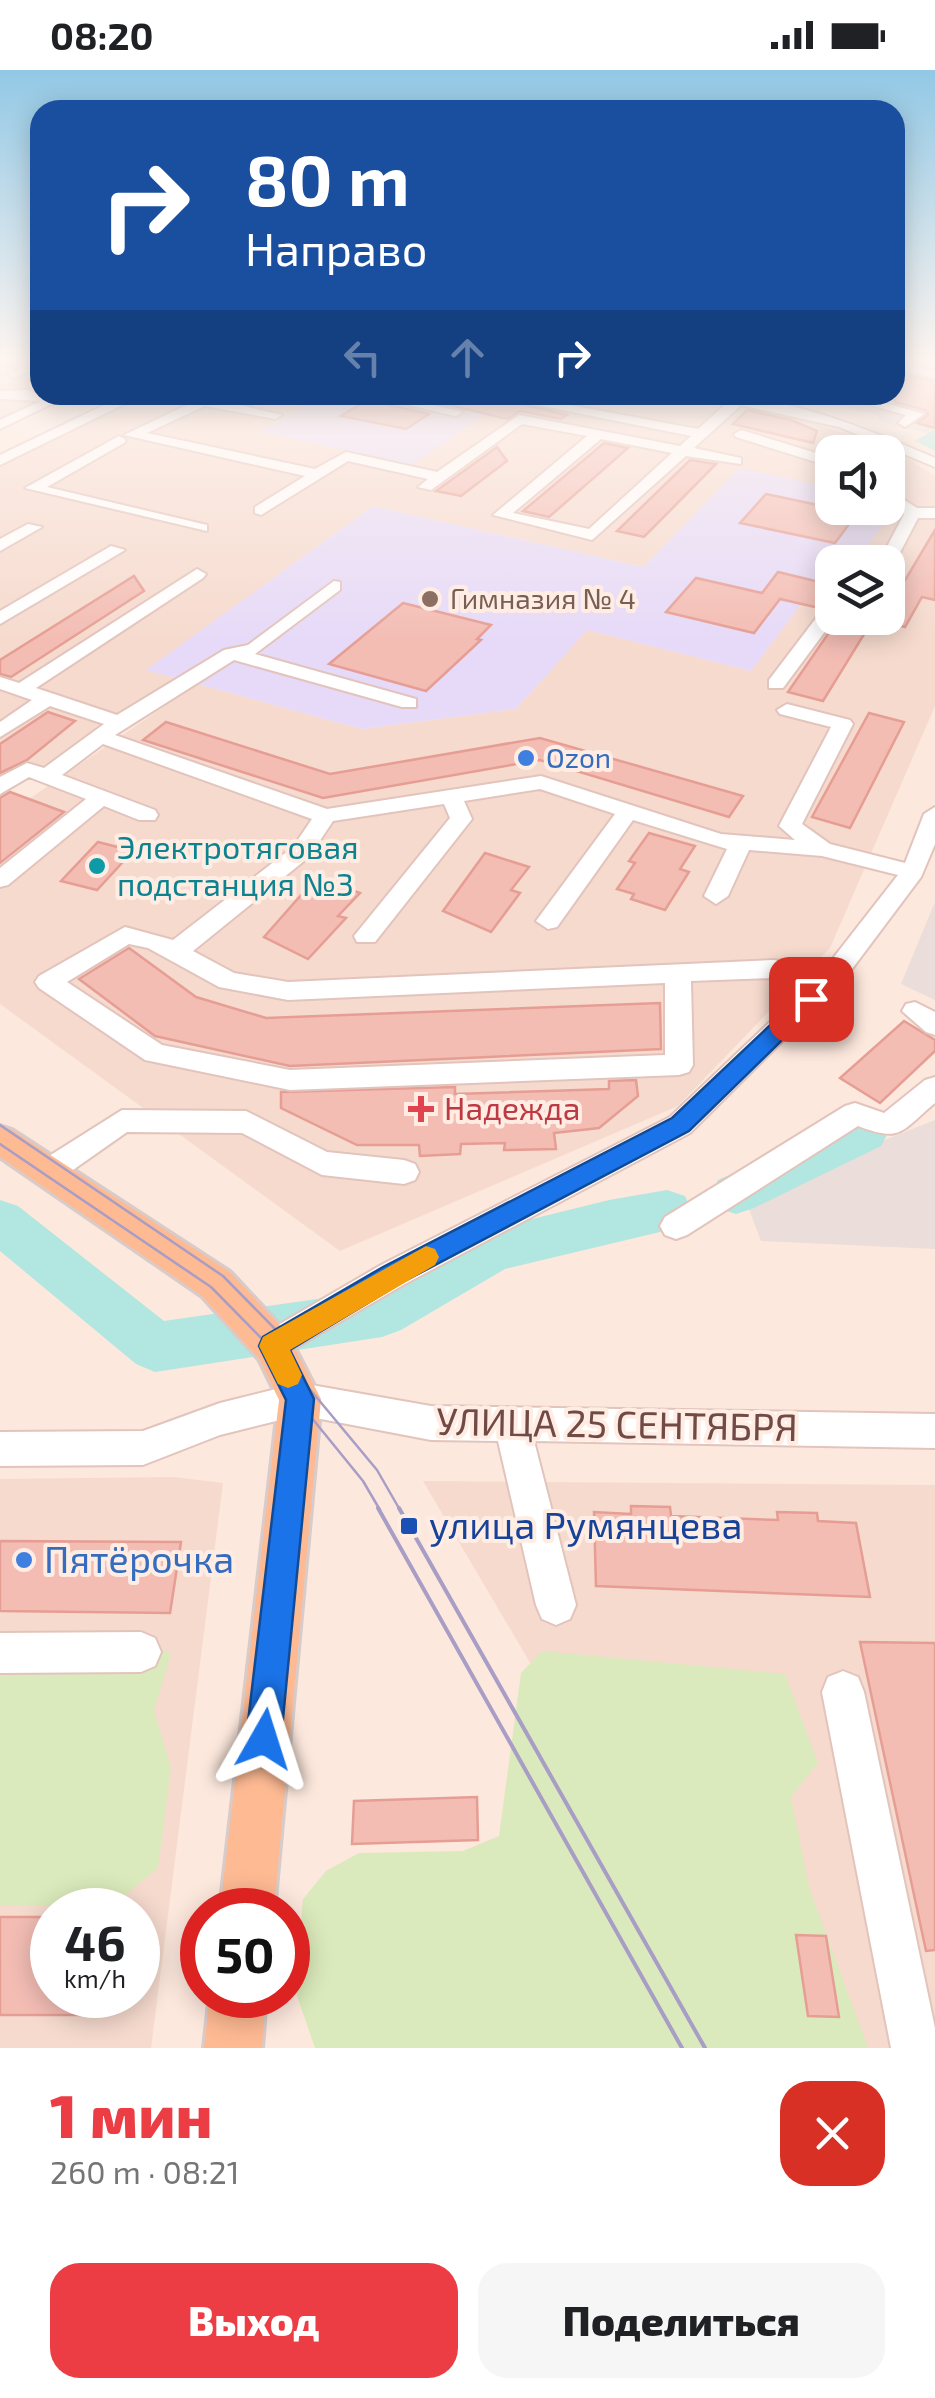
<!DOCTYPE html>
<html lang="ru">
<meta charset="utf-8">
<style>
:root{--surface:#fff;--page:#f6f6f6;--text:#202124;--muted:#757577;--accent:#ec3d44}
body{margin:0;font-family:"Exo 2",sans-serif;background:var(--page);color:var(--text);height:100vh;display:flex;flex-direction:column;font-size:38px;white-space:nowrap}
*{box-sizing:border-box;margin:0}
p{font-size:32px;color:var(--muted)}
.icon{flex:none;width:55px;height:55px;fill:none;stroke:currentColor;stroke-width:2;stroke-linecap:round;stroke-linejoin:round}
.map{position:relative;height:1978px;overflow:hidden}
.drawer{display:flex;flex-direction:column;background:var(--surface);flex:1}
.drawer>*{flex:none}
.banner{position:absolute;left:30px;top:30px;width:875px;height:305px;border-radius:30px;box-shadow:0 5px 25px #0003;background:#1a4fa0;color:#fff;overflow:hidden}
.buttons{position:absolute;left:815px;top:365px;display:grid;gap:20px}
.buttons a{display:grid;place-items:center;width:90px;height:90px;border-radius:20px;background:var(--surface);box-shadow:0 5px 25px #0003;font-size:50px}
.speed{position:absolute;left:30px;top:1818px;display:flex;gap:20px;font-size:50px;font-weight:700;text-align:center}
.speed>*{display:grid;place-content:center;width:130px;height:130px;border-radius:50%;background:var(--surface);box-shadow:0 5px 25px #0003;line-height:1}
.speed small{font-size:25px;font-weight:400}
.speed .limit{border:15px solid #d22;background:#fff;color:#111}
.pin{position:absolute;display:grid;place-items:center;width:85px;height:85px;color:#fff;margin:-42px;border-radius:20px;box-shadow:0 5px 15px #0006}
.me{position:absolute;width:110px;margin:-55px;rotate:6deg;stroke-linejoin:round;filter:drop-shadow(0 0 8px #0008)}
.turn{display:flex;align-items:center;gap:35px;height:210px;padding:0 50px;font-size:45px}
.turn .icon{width:130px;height:130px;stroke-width:2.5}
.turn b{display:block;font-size:70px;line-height:85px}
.lanes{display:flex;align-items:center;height:95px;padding:0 50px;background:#0003;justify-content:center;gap:50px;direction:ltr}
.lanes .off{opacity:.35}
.round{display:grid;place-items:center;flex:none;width:105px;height:105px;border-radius:30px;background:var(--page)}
.overview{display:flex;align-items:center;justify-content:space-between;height:170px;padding:0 50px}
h1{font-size:60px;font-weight:800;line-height:75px;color:var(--accent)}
.action{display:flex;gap:20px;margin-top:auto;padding:20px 50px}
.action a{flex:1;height:115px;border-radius:30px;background:var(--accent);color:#fff;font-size:40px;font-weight:800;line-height:115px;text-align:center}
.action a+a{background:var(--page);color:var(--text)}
.status{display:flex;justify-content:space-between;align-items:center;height:70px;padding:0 50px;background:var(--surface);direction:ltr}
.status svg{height:28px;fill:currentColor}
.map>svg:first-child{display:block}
.residential{fill:#f6dace;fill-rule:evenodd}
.industrial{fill:#eaddda}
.education{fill:#e6daf8}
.green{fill:#dbeabc}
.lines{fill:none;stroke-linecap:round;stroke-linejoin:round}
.river{fill:#b2e6e0;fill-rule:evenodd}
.building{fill:#f3bdb4;stroke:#e69e94;stroke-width:2.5}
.minor-casing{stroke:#e2c4bc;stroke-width:4}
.major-casing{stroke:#d8cccb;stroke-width:6}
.minor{fill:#fff;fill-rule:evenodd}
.major{fill:#feba93;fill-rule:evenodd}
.tram-far1{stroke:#a89dc5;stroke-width:2.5}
.tram{stroke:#a89dc5;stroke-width:4}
.route{fill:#1a73e8;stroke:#114b97;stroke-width:2.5}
.slow{fill:#f59e0b}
.education-dot{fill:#8d6e63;stroke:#ffede4;stroke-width:4}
.shop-dot{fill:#3f7fe0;stroke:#ffede4;stroke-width:4}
.culture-dot{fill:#0f9aa8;stroke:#ffede4;stroke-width:4}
.health-dot{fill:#e0444e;stroke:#ffede4;stroke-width:4}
.transit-dot{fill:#1a4fb4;stroke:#ffede4;stroke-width:4}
.labels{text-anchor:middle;stroke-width:8;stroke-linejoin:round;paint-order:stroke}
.far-education-label{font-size:28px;fill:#785e54;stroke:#ffede4;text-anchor:start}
.far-shop-label{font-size:28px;fill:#366cbe;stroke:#ffede4;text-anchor:start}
.culture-label{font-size:32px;fill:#0d838f;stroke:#ffede4;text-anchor:start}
.health-label{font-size:32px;fill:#be3a42;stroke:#ffede4;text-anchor:start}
.near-street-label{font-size:38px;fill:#724a45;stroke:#ffede4}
.near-transit-label{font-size:38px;fill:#164399;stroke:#ffede4;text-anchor:start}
.near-shop-label{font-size:38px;fill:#366cbe;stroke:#ffede4;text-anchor:start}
</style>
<div class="status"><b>08:20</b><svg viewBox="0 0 49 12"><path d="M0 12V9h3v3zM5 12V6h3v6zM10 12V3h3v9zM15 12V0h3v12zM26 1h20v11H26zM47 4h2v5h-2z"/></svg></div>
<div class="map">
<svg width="935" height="1978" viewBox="0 0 935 1978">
<rect width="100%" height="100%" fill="#fde8dd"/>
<g class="residential">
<path d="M 0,293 L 40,293 L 40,325 L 49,325 L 0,349 Z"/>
<path d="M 144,325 L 324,325 L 261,361 L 478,325 L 683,325 L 781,342 L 894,380 L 935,406 L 935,636 L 830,878 L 678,1036 L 340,1181 L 0,934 L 0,749 L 197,614 L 362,659 L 516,639 L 587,560 L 751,601 L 832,493 L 832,548 L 888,548 L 888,492 L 833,492 L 887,448 L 871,438 L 888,438 L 888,382 L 832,382 L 832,418 L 740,399 L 643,497 L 373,436 L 147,600 L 179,609 L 0,725 L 0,396 Z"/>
<path d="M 174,1407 L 223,1413 L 151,1978 L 0,1978 L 0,1409 ZM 52,1840 L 138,1840 L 138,1925 L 52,1925 Z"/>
<path d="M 423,1411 L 935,1415 L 935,1978 L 757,1978 Z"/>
</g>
<g class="industrial">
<path d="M 777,325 L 895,325 L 935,335 L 935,358 L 927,363 L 881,352 L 876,344 Z"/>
<path d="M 935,832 L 935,930 L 901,914 Z"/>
<path d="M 935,1050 L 935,1179 L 761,1171 L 744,1126 Z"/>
</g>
<g class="education">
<path d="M 324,325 L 478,325 L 505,330 L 412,395 L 260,362 Z"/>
<path d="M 740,398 L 832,418 L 832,438 L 871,438 L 887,449 L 858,489 L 838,485 L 751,601 L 587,560 L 516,639 L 362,659 L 146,600 L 373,436 L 643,497 Z"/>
</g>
<g class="green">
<path d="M 145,1568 L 171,1584 L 154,1640 L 171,1698 L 158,1798 L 111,1836 L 0,1836 L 0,1591 Z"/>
<path d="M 542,1581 L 785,1604 L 818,1693 L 791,1727 L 809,1817 L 868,1978 L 315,1978 L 295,1920 L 303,1829 L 326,1801 L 359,1783 L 463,1781 L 499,1766 L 521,1603 Z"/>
</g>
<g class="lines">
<g class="river">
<path d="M 935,359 L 935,381 L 915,371 Z"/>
<path d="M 864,1045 L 881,1050 L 888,1063 L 881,1076 L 754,1138 L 736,1144 L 718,1138 L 711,1124 L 718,1110 Z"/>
<path d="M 667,1120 L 685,1126 L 692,1141 L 685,1156 L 505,1199 L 401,1260 L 382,1267 L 155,1302 L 136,1294 L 0,1181 L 0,1130 L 18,1136 L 164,1251 L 373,1221 L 492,1159 L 609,1130 Z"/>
</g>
</g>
<g class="building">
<path d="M 895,303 L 935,311 L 935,358 L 917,353 L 928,345 L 925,340 L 895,332 Z"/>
<path d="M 434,325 L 484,325 L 567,345 L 561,349 L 520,341 L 507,349 L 433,331 Z"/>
<path d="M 367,330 L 429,344 L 406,359 L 341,346 Z"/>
<path d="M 747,340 L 791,350 L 817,361 L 813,373 L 733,354 Z"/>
<path d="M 604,373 L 628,378 L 549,447 L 523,441 Z"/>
<path d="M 497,377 L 507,391 L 461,426 L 436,421 Z"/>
<path d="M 690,390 L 716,394 L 644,467 L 617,461 Z"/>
<path d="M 766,424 L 832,438 L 858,442 L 835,473 L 740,453 Z"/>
<path d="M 935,460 L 935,530 L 922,527 L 905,557 L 888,553 L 888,514 L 901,517 Z"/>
<path d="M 778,502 L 832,515 L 832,531 L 819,538 L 780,529 L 754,563 L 666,542 L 696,508 L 762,523 Z"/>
<path d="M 134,506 L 144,521 L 11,607 L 0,604 L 0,590 Z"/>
<path d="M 403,533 L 491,555 L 477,569 L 481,570 L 426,621 L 329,594 Z"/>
<path d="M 839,548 L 874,548 L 823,631 L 788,622 Z"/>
<path d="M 48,642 L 75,651 L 27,690 L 0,703 L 0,674 Z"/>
<path d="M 869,643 L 904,652 L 850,758 L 812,747 Z"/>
<path d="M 166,652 L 330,704 L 540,668 L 743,726 L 729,747 L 540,690 L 323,728 L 143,670 Z"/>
<path d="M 10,722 L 64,742 L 0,793 L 0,728 Z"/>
<path d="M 649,763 L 695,776 L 680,799 L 689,802 L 665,840 L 631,829 L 634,824 L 617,819 L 635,793 L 629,791 Z"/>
<path d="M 98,772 L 133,781 L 97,820 L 61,811 Z"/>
<path d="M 485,783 L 529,797 L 511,820 L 520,823 L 491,862 L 443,841 Z"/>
<path d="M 317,807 L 360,823 L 338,846 L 346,848 L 308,889 L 264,867 Z"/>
<path d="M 129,878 L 196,927 L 266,948 L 660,933 L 661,979 L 290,996 L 155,966 L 79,909 Z"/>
<path d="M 904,951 L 935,970 L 935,981 L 880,1033 L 840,1008 Z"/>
<path d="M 636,1010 L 638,1026 L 599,1058 L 554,1063 L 556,1079 L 504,1080 L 505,1073 L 461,1074 L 460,1084 L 420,1086 L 419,1075 L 357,1075 L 281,1038 L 281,1022 L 455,1017 L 455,1024 L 609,1019 L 609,1011 Z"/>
<path d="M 631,1436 L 670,1437 L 671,1446 L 778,1450 L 777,1442 L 817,1443 L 818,1451 L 856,1453 L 870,1527 L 596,1516 L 594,1442 L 631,1444 Z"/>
<path d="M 0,1471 L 181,1472 L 170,1543 L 0,1541 Z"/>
<path d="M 860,1572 L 935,1573 L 935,1880 L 926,1881 Z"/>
<path d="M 477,1727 L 478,1770 L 352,1774 L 354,1731 Z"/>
<path d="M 0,1847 L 52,1847 L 52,1925 L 89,1925 L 86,1945 L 0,1945 Z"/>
<path d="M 796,1865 L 826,1866 L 839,1947 L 808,1946 Z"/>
</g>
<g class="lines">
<defs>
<g id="minor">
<path d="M 29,293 L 40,293 L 40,297 L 14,308 L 8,304 Z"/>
<path d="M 895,293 L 935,300 L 935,308 L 895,299 Z"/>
<path d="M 28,320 L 40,325 L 70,325 L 0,359 L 0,350 L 41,331 L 0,329 L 0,321 Z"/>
<path d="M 125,325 L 143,325 L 0,395 L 0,385 Z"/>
<path d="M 208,325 L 226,325 L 218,330 L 282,345 L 275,349 L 205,336 L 147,363 L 315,399 L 346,382 L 437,402 L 519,345 L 680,376 L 691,366 L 488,325 L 516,325 L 698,359 L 728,332 L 708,325 C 786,325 864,358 935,388 L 935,397 L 839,357 L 741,335 L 694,378 L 741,388 L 741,394 L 686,386 L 592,470 L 493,445 L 587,366 L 522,354 L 431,420 L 418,417 L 428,409 L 348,391 L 261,445 L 255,443 L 255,437 L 305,406 L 124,365 ZM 601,369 L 672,383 L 589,459 L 513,443 Z"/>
<path d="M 362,325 L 390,325 L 463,342 L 456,346 Z"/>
<path d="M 834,325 L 857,325 L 924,344 L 905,357 L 898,353 L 906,345 Z"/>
<path d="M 741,360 L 832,388 L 832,397 L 736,367 L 734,364 Z"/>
<path d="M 119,366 L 126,370 L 124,373 L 47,417 L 207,455 L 207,461 L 25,418 Z"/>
<path d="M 888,420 L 917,438 L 935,438 L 935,448 L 918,448 L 895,492 L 888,497 L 888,492 L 879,492 L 904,444 L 888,432 Z"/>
<path d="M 28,454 L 42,457 L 0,481 L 0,469 Z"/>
<path d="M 111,476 L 125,480 L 0,554 L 0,541 Z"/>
<path d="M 197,499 L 206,504 L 203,508 L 36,618 L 117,645 L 224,580 L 248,575 L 334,511 L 340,512 L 340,520 L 255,584 L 416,629 L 416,637 L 402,637 L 234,590 L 115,665 L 327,739 L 541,706 L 721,764 L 795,770 L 779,756 L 831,657 L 780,644 L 777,640 L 787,634 L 850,650 L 853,654 L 802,754 L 830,774 L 905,793 L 924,744 L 935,737 L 935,774 L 921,807 L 843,911 L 690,1063 L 403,1215 L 273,1291 L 261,1287 L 256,1276 L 261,1265 L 381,1195 L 670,1047 L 812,912 L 773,908 L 691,911 L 693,995 L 689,1002 L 679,1005 L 290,1020 L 145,990 L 39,918 L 35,912 L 39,906 L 125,857 L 173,870 L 293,777 L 312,749 L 103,674 L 62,705 L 155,740 L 158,745 L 155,750 L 139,750 L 104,736 L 8,815 L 0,817 L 0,798 L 86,729 L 29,707 L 0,724 L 0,707 L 27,693 L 44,698 L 104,654 L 50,636 L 0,667 L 0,652 L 32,630 L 0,619 L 0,607 L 19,613 ZM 540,719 L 615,744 L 536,851 L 548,859 L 557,857 L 633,750 L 727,779 L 704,826 L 716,834 L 728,826 L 749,780 L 822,786 L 898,805 L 827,896 L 773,890 L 288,912 L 234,903 L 193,881 L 309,787 L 333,751 L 444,734 L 450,748 L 354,866 L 357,872 L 375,872 L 472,749 L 464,731 ZM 129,874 L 148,878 L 219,917 L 288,930 L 665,913 L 665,985 L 290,1000 L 162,975 L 67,912 Z"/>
<path d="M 832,534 L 835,548 L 783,618 L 769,618 L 769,610 L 826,535 Z"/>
<path d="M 915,932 L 935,942 L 935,965 L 926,962 L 902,941 L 906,934 Z"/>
<path d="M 935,1007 L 935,1033 C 901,1061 902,1073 858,1056 L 687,1165 L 676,1169 L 665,1165 L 660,1156 L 665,1147 L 845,1036 L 855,1033 L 884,1043 L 925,1010 Z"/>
<path d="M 122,1040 L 246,1041 L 327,1082 L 404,1090 L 415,1094 L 419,1102 L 415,1110 L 404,1114 L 322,1105 L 242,1063 L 127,1062 L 60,1109 L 49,1113 L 38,1109 L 34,1101 L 38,1093 Z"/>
<path d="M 300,1313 L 431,1336 L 935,1344 L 935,1378 L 534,1371 L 576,1535 L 570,1549 L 556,1555 L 542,1549 L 536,1535 L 498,1371 L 431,1370 L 300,1345 L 220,1365 L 143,1395 L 0,1396 L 0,1362 L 143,1361 L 220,1333 Z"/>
<path d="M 141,1562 L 155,1568 L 161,1582 L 155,1596 L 141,1602 L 0,1603 L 0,1563 Z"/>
<path d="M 843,1601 L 858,1607 L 864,1622 L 935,1958 L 935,1978 L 891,1978 L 822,1622 L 828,1607 Z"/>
</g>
<g id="major">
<path d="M 0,1056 L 12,1060 L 230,1202 L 287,1263 L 321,1329 L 274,1840 L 220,1840 L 279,1330 L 259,1289 L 202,1226 L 0,1087 Z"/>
<path d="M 210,1925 L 266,1925 L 262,1978 L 204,1978 Z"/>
</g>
</defs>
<use href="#minor" class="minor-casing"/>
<use href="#major" class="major-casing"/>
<use href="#minor" class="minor"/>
<use href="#major" class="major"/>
<g class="tram-far1">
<path d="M 0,1055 L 223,1206 L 278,1262 L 308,1317 L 377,1400 L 400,1440"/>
<path d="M 0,1074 L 211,1217 L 267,1274 L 311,1347 L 363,1411 L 380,1440"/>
</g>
<g class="tram">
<path d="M 378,1438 L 682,1978"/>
<path d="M 399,1438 L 705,1978"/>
</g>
</g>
<linearGradient id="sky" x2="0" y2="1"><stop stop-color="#92c8e5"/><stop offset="0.51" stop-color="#fef5f0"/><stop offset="1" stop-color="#fef5f0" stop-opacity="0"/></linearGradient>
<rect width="935" height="570" fill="url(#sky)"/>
<path class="route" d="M 811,922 L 818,924 L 822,929 L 818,935 L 689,1061 L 401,1213 L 290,1280 L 314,1329 L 281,1669 L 276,1681 L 264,1686 L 251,1681 L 246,1669 L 286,1330 L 259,1276 L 263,1267 L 383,1197 L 672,1048 L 803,924 Z"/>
<path class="slow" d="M 426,1176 L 435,1179 L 439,1187 L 435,1195 L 290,1280 L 302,1305 L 298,1314 L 288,1318 L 278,1314 L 259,1276 L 263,1267 Z"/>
<circle class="education-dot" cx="430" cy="529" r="10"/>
<g class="shop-dot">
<circle cx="526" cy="688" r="10"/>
<circle cx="24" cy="1490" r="10"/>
</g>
<circle class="culture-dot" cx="97" cy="796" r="10"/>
<path class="health-dot" d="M416 1024h10v10h10v10h-10v10h-10v-10h-10v-10h10z"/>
<rect class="transit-dot" x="399" y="1446" width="20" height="20" rx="5"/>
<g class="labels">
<g class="far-education-label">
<text x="450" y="539">Гимназия № 4</text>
</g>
<g class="far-shop-label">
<text x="546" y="698">Ozon</text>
</g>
<g class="culture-label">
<text x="117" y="789">Электротяговая<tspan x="117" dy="37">подстанция №3</tspan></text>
</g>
<g class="health-label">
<text x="444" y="1050">Надежда</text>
</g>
<g class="near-street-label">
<text transform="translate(617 1355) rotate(1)" y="13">УЛИЦА 25 СЕНТЯБРЯ</text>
</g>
<g class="near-transit-label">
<text x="429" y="1469">улица Румянцева</text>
</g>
<g class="near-shop-label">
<text x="44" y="1503">Пятёрочка</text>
</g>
</g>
</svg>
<div class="buttons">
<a><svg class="icon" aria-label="sound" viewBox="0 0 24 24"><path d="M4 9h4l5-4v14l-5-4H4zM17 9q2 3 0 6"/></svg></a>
<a><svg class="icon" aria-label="layers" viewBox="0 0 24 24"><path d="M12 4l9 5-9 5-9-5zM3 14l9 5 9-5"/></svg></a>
</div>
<div class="speed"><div>46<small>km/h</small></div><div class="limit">50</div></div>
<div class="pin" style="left:811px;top:929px;background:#d93025"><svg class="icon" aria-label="arrive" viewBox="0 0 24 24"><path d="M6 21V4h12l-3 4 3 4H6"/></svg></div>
<svg class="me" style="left:264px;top:1669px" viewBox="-20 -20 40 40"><path d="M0-17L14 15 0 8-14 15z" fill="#1a73e8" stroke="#fff" stroke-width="4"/></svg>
<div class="banner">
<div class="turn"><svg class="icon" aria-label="right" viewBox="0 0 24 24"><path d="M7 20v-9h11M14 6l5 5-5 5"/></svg><div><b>80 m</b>Направо</div></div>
<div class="lanes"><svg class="icon off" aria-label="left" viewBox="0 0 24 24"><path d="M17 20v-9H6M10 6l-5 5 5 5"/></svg><svg class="icon off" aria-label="ahead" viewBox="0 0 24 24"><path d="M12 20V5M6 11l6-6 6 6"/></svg><svg class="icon" aria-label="right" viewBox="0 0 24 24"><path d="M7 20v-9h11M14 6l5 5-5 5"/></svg></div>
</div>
</div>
<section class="drawer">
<div class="overview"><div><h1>1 мин</h1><p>260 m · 08:21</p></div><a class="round" style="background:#d93025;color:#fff"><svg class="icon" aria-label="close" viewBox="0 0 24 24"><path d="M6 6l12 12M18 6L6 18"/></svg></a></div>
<div class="action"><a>Выход</a><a>Поделиться</a></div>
</section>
